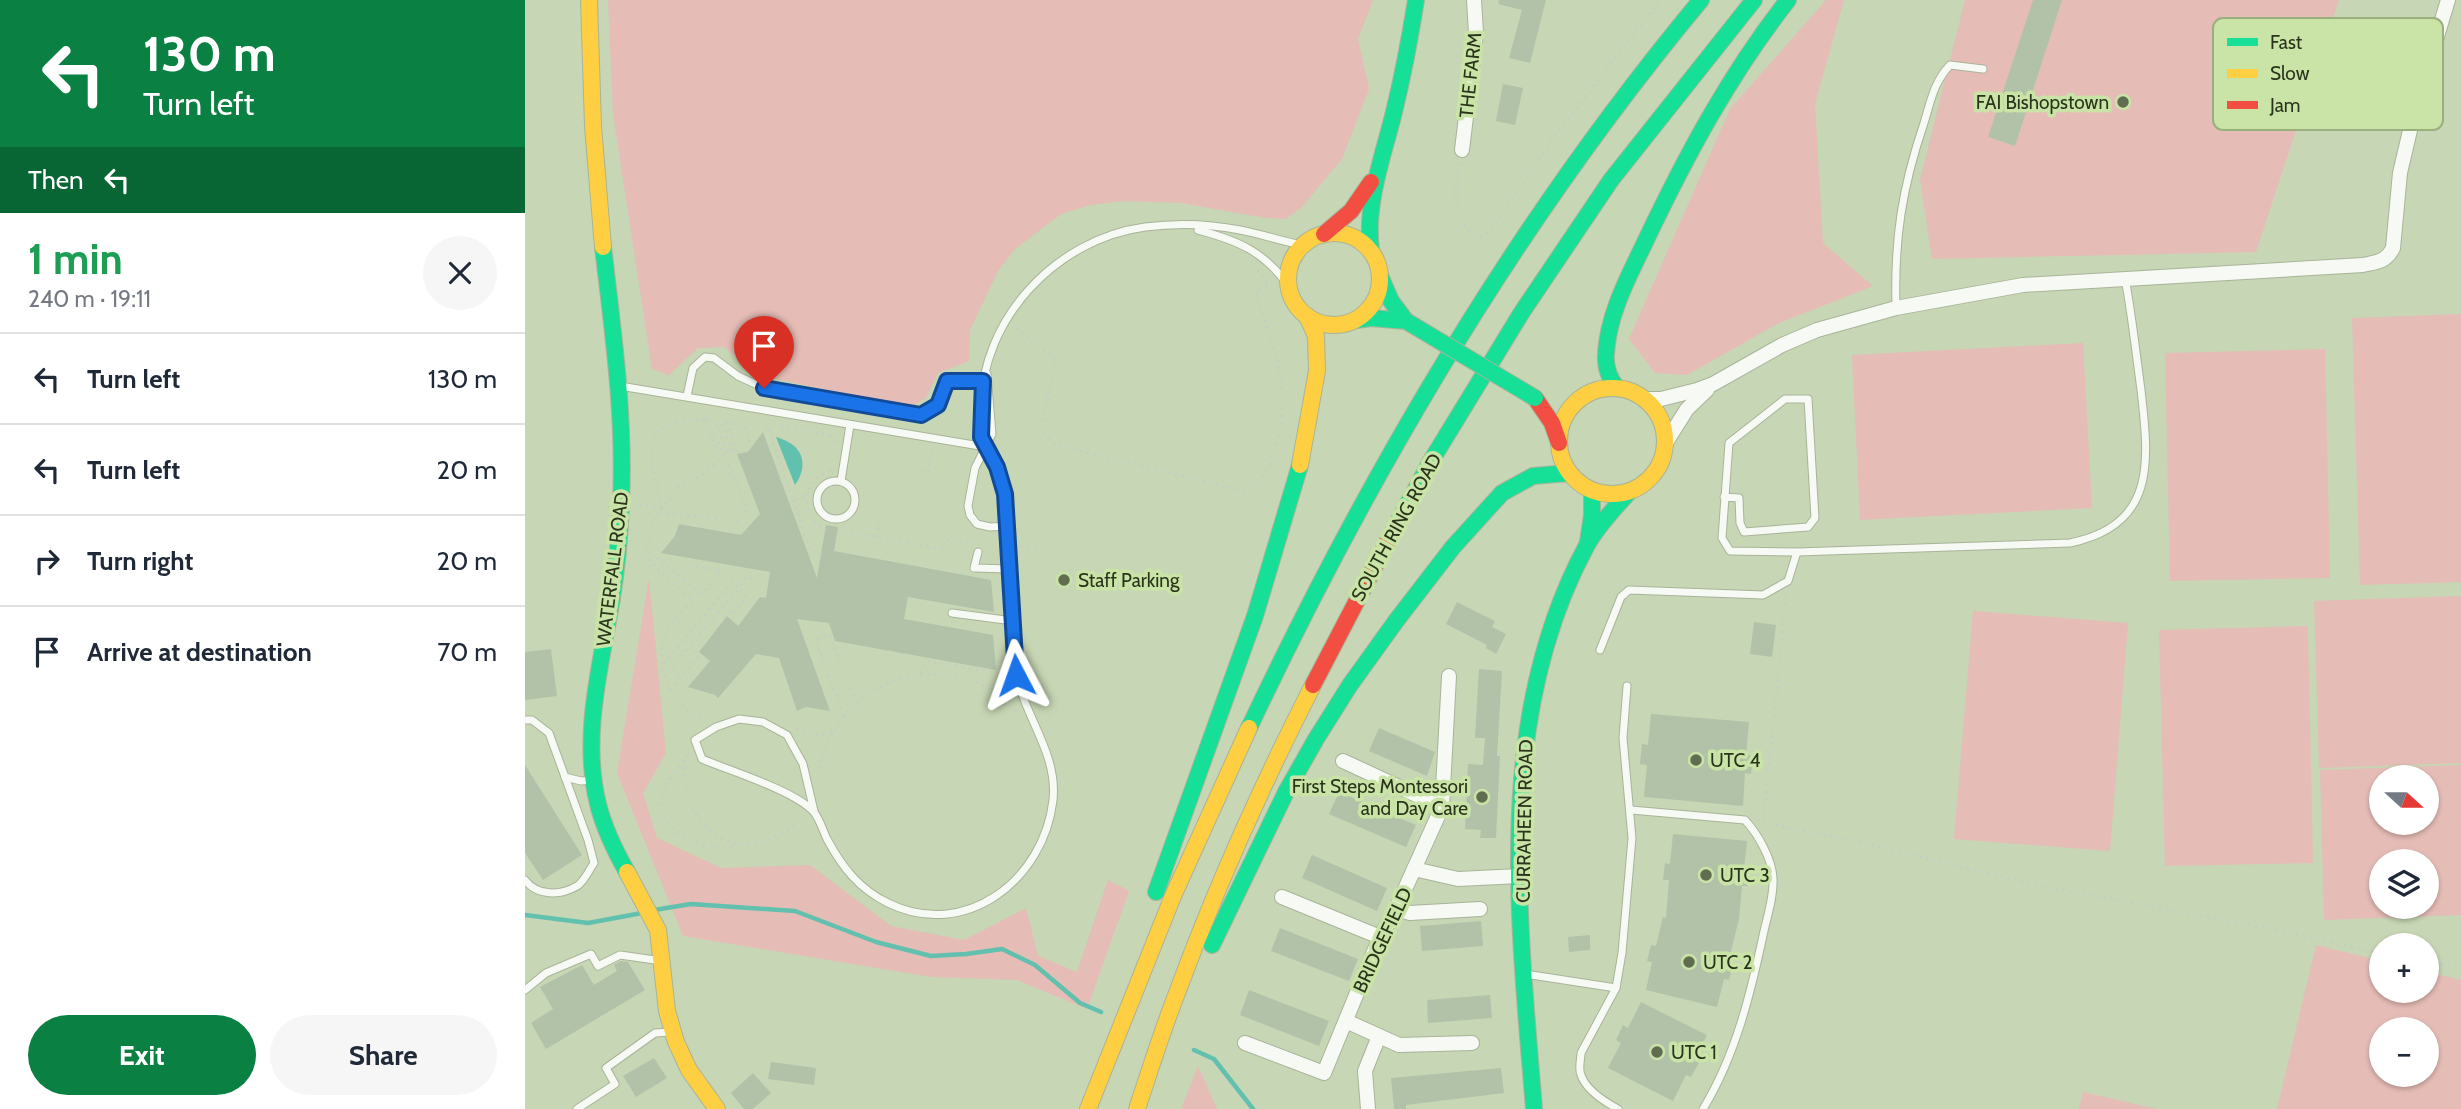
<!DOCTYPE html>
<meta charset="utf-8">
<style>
:root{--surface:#fff;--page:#f6f6f7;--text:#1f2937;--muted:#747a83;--line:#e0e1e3;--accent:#0b8043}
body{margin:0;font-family:Cabin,sans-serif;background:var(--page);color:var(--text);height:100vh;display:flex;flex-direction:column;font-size:26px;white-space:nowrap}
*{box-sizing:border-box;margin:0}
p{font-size:23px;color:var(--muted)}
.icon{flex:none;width:38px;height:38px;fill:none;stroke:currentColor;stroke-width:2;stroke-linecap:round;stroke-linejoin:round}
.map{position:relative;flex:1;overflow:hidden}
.sheet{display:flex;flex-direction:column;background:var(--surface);width:525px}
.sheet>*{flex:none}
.banner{background:#0b8043;color:#fff;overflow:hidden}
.needle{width:46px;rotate:111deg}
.tools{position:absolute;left:1844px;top:765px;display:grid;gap:14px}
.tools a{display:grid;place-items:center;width:70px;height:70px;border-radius:50%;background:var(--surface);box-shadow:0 2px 5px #0004;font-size:35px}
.pin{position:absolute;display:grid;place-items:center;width:60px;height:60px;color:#fff;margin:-72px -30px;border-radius:50% 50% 50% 0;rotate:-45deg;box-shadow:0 0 7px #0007}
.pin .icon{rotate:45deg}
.me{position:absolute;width:77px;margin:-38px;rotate:356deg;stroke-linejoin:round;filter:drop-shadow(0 0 5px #0008)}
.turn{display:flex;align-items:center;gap:24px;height:147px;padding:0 28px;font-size:32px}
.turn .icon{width:91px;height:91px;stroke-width:2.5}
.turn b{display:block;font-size:49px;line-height:60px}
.then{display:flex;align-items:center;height:66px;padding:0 28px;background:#0003;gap:14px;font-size:26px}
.round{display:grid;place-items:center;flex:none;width:74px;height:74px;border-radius:37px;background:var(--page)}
.overview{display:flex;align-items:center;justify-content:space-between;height:119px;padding:0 28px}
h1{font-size:42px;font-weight:700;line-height:52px;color:#1e9e55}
.cta{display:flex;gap:14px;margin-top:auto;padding:14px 28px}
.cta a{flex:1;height:80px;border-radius:42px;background:var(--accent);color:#fff;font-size:28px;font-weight:700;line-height:80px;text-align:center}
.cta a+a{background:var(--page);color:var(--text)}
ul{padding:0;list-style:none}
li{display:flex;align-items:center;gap:21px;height:91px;padding:0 28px;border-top:2px solid var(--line)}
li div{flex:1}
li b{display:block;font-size:26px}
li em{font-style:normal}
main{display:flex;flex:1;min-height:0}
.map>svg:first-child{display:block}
.green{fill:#e6bcb6;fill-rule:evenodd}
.water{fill:#61c0ae}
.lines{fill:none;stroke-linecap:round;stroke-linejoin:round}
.stream{stroke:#61c0ae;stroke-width:4.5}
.building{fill:#b1c2a9}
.lane-casing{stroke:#a8b499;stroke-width:9}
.street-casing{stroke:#a8b499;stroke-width:16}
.fast-casing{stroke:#a8b499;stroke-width:18}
.slow-casing{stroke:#a8b499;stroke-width:18}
.jam-casing{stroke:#a8b499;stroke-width:18}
.path{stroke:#c8cdc2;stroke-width:2.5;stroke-dasharray:2 5;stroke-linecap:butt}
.lane{stroke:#f7f9f4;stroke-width:7}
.street{stroke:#f7f9f4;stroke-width:14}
.fast{stroke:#16e098;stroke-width:16}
.slow{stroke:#ffcf43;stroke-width:16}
.jam{stroke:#f24e42;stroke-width:16}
.fast-bridge-casing{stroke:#a8b499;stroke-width:18;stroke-linecap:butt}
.fast-bridge{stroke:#16e098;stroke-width:16}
.route-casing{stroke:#114b97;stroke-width:18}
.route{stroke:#1a73e8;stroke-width:12}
.poi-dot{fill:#616d51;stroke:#c9e4a6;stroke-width:2.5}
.labels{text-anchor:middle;stroke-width:7;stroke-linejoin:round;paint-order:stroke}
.street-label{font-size:19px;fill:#2a341c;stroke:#c9e4a6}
.poi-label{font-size:19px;fill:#2a341c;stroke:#c9e4a6;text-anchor:start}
.key{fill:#c9e4a6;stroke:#99af7d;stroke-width:2}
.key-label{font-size:19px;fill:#2a341c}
</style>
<main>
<section class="sheet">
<div class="banner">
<div class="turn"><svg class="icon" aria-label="left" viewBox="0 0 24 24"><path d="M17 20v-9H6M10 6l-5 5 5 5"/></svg><div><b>130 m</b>Turn left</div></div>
<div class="then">Then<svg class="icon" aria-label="left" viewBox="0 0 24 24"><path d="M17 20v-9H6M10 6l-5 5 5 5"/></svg></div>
</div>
<div class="overview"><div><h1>1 min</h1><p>240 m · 19:11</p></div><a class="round"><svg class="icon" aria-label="close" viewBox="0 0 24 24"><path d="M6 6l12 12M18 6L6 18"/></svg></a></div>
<ul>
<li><svg class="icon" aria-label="left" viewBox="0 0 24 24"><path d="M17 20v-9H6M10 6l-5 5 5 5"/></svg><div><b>Turn left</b></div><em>130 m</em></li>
<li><svg class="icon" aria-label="left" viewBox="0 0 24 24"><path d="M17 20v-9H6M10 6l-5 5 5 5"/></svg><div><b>Turn left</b></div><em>20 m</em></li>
<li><svg class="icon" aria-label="right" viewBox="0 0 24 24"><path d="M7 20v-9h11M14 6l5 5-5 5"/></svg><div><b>Turn right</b></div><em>20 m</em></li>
<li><svg class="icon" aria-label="arrive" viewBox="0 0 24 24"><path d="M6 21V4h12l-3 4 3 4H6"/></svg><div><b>Arrive at destination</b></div><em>70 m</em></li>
</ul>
<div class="cta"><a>Exit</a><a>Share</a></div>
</section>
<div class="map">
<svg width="1936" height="1109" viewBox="0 0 1936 1109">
<rect width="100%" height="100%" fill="#c7d6b4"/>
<g class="green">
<path d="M 83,0 L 848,0 L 833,39 L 844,89 L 817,159 L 777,207 L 761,219 L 741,218 L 656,203 L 598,201 L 566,205 L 536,214 L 490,249 L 473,271 L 445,330 L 444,361 L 413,373 L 401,398 L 384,408 L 234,375 L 199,347 L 173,348 L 144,375 L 127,369 L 88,114 Z"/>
<path d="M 1301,0 L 1319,0 L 1290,104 L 1298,243 L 1348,286 L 1252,324 L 1162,375 L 1130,373 L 1104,339 L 1205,109 Z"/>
<path d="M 1440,0 L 1814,0 L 1731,252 L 1407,259 L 1395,180 Z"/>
<path d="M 1936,314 L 1936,582 L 1835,585 L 1827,318 Z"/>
<path d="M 1558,343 L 1567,508 L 1335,520 L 1327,355 Z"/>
<path d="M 1800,349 L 1805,578 L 1645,581 L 1640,353 Z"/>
<path d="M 124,578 L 141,753 L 118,793 L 132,838 L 196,868 L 285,865 L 366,926 L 439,940 L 501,908 L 513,956 L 552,972 L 583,880 L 604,891 L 562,1009 L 492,980 L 406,977 L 158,936 L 92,773 Z"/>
<path d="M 1936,596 L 1936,763 L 1794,768 L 1789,601 Z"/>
<path d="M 1448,611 L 1603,623 L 1585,851 L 1429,839 Z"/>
<path d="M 1783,626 L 1788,863 L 1640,866 L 1634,630 Z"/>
<path d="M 1936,765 L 1936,915 L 1799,920 L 1795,770 ZM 1857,777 L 1902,777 L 1902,822 L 1857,822 ZM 1857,861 L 1902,861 L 1902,906 L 1857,906 Z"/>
<path d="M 1791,945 L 1857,961 L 1857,990 L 1902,990 L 1902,972 L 1936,980 L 1936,1109 L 1752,1109 ZM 1857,1029 L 1902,1029 L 1902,1074 L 1857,1074 Z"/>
<path d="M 673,1066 L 692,1109 L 656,1109 Z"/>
<path d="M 1558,1092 L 1632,1109 L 1554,1109 Z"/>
</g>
<path class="water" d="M 251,437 C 277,444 285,463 270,485 Z"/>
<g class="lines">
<g class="stream">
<path d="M 129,910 L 166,904 L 270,911 L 351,942 L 406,956 L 441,954 L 477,949 L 510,965 L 555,1003 L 576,1012"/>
<path d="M 0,915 L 63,923 L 117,913"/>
<path d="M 669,1050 L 689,1059 L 728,1109"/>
</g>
</g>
<g class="building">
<path d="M 974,0 L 1021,0 L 1005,63 L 984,58 L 997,10 L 973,4 Z"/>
<path d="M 1508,0 L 1537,0 L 1490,146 L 1463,137 Z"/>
<path d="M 978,84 L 998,88 L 990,125 L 971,121 Z"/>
<path d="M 238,432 L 292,578 L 301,525 L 313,527 L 309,551 L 466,580 L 469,612 L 383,597 L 379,619 L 468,635 L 471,670 L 310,641 L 304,623 L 272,619 L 305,711 L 281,707 L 272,711 L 254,658 L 231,654 L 193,698 L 190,695 L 163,687 L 185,661 L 174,652 L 202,616 L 213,626 L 235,597 L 241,598 L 245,572 L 136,553 L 150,536 L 154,524 L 216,535 L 235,514 L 212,454 L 223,452 Z"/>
<path d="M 932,602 L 970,621 L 967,627 L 981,634 L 971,654 L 961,648 L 962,645 L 921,624 Z"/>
<path d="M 1229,622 L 1251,625 L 1247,657 L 1225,654 Z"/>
<path d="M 26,649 L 32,696 L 0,700 L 0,652 Z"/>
<path d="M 954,669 L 977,671 L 972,756 L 975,756 L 971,838 L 955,838 L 956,830 L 940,829 L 943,764 L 958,765 L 960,738 L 950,738 Z"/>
<path d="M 1126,714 L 1224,722 L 1221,755 L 1228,756 L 1226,774 L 1220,773 L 1218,806 L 1119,797 L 1122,765 L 1115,764 L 1117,744 L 1123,745 Z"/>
<path d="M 854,728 L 910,752 L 902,776 L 844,751 Z"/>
<path d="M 0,765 L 57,855 L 18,880 L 0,853 Z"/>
<path d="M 814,792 L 891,825 L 881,847 L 804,814 Z"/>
<path d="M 1148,834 L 1222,841 L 1219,869 L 1224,870 L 1222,886 L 1217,886 L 1214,919 L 1203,963 L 1208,964 L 1204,980 L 1199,979 L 1192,1007 L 1121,990 L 1127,962 L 1122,961 L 1126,945 L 1131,946 L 1138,917 L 1141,918 L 1144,880 L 1138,880 L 1140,863 L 1145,864 Z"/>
<path d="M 787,855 L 862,888 L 852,911 L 777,878 Z"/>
<path d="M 956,921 L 958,946 L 897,951 L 895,926 Z"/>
<path d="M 755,928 L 833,959 L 824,981 L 746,951 Z"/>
<path d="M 1065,935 L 1065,950 L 1044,952 L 1043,937 Z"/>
<path d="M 96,961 L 103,962 L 120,990 L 21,1049 L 6,1023 L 28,1009 L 15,987 L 57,965 L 69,985 L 92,971 L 89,965 Z"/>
<path d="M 724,990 L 804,1021 L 794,1046 L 715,1015 Z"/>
<path d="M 965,995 L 967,1018 L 903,1023 L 902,1000 Z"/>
<path d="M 1116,1002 L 1182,1035 L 1169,1061 L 1174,1063 L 1166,1077 L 1161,1075 L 1148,1101 L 1083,1068 L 1096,1043 L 1091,1040 L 1098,1025 L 1103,1028 Z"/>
<path d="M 129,1058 L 142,1078 L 111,1097 L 98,1076 Z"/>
<path d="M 246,1062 L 291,1068 L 289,1085 L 243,1079 Z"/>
<path d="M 976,1068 L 979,1093 L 881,1105 L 881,1109 L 869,1109 L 866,1078 Z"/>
<path d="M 228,1073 L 246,1093 L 228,1109 L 219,1109 L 206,1093 Z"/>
</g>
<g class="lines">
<defs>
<g id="lane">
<path d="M 673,230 C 714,241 738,251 764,286"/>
<path d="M 1371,308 C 1369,239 1377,188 1399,123 C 1406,100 1409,82 1425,65 L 1458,69"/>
<path d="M 462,374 L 467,434 L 450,468 L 443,506 L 445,515 L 452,524 L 465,527 L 483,526"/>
<path d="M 95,386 L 461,447"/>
<path d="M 162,396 L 168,368 L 180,357 L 189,358 L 213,376 L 239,388 L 396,415 L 413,405 L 422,381 L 458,381"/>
<path d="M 316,481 L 325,425"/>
<circle cx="311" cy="500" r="19"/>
<path d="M 1199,497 L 1214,498 L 1215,523 L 1219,532 L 1283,527 L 1290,518 L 1283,399 L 1260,399 L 1204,443 L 1197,538 L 1205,551 L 1272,552 L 1545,543 C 1632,525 1624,461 1616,390 C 1611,353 1607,316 1600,278"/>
<path d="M 453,552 L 449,568 L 485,569"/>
<path d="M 427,613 L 488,621"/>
<path d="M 1075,650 L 1096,597 L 1104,590 L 1238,595 L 1263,581 L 1272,552"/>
<path d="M 0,720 L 7,720 L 24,733 L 63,840 L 69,863 C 64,870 59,882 52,886 C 35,896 12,896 0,880"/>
<path d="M 40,777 L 56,781 L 69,780"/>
<path d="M 1106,810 L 1220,820 C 1233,834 1247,859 1248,878 C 1249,895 1243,914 1239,931 C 1226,992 1211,1055 1178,1109"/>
<path d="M 289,811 L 278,764 L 262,735 L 238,722 L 214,719 L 191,727 L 170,740 L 177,759 C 205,771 268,790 288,811 C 294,817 298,831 302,839 C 317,867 334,889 363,903 C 440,941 519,880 528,800 C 533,754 500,717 491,674 C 487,654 488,631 487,610 C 485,572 483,533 480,494 C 478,485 476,476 473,468 C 468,457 458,448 456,435 C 455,427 456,417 456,409 C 456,319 531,239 620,227 C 650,223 685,224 715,230 C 736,234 756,241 777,245"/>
<path d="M 1000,974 L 1091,988"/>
<path d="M 0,990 L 21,973 L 66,954 L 73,966 L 95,955 L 137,961"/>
<path d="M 52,1109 L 90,1084 L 81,1068 L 130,1033 L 145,1032"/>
<path d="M 1093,1109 C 1080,1102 1061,1090 1056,1075 C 1053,1069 1056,1059 1056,1053 L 1091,988 L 1097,953 L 1107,838 L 1098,738 L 1102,686"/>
</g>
<g id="street">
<path d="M 937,150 L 951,33 L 949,0"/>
<path d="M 1119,399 L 1136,399 L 1172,390 L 1188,384 L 1257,345 L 1292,330 L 1371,308 L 1498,285 L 1838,265 C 1852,262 1861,262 1868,248 L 1875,173 L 1890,109 L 1923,0"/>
<path d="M 1140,444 L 1162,409 L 1182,390"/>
<path d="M 818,761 L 917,807"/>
<path d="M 889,869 L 933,879 L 995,876"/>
<path d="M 757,897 L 855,937"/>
<path d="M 871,909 L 885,913 L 955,909"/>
<path d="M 821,1021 L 874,1045 L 947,1043"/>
<path d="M 720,1043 L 799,1073 L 855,937 L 871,909 L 917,807 L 924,676"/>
<path d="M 843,1109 L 840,1071 L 854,1036"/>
</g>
<g id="fast">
<path d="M 78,247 C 88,332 100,417 96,502 C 95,534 92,566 87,598 C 76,665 56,736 73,804 C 79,828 90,851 102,872"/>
<path d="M 846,250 C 840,203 858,157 869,112 C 878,75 885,38 891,0"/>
<path d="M 856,278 L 866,301 L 881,321"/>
<path d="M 831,320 L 846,318 L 881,321"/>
<path d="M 1092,388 C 1083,377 1080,367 1081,354 C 1083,313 1105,274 1122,238 C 1162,154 1205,74 1263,0"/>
<path d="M 864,539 L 906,461 L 997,312 L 1086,180 L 1229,0"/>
<path d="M 1063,542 L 1067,515 L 1067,491"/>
<path d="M 724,728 C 846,469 992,221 1176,0"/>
<path d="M 631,892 L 730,616 L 775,465"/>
<path d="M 687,945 L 761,792 L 791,739 L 825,685 L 871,621 L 928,547 L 977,493 L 1008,476 L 1044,473"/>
<path d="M 1009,1109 C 994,921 968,718 1062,545 C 1073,525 1090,508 1105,491"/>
</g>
<g id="slow">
<path d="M 64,0 L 68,126 L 78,247"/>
<circle cx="809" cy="279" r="46"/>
<circle cx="1087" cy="441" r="53"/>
<path d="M 775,465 L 792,371 L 791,336 L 782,316"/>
<path d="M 102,872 L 133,930 L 142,1011 L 151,1042 L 164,1070 L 192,1109"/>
<path d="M 563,1109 L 648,896 L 724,728"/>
<path d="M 612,1109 C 625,1070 637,1031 652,993 C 691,887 737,785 788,685"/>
</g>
<g id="jam">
<path d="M 799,234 L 826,211 L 846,182"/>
<path d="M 1010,398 L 1027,423 L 1034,443"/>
<path d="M 788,685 L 864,539"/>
</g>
</defs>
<use href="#lane" class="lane-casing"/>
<use href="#street" class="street-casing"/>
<use href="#fast" class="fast-casing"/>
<use href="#slow" class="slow-casing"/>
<use href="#jam" class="jam-casing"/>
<g class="path">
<path d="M 934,163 C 929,188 927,219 950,236 L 957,236 L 967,228 L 1033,132 L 1135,0"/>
<path d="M 492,327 L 512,347 L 526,354 L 531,361 L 517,424 L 521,437 L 532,445 L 726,493 C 738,479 746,464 751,446 C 767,388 751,354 733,300 L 732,290 L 744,286 L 731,269"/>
<path d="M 180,418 C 158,424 147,417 129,436 L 127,461 L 136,508 C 126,527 119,542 125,563 L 168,600 C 160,609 149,618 143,629 C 126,663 146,710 181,720"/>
<path d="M 241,423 L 268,500 L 283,495"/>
<path d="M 256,426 L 306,436 L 311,443"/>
<path d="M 188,441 L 192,439 L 199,455 L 202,454 L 192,424 L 196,422 L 207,452 L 211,451 L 202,422 L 219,425 L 226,447"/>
<path d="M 396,471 L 403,472 L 407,448"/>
<path d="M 268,500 L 285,550 L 296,556"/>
<path d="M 114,505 L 136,508 L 149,495 L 155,485 C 173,478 184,474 194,457 L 179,412"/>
<path d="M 136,508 L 142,513 L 212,521 L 222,510 L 204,466 L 192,461"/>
<path d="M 301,531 C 282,520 274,495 291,479 C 295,475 301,473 306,470"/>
<path d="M 312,533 L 335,534 L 418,549 L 420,539 L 445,543"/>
<path d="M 352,537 L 354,523 L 358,517"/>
<path d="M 496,547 L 519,546"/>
<path d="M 128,565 L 134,558 L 177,594 L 196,570 L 162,565"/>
<path d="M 1261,596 L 1239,815 L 1240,821 L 1244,824 L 1327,840 L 1506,884 L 1753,930 L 1857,954"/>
<path d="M 197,607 L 207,614 L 221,598 L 214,588 L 220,577 L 238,581"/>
<path d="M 139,664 L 207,582 L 214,588 L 140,676"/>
<path d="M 396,673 L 402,661 L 479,674"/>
<path d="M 145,690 L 174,656 L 165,648"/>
<path d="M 319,716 L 290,639 L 305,635 L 330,702"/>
<path d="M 271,729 L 290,735 L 307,732"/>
<path d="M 163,755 C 155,770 141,779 137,796 C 127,833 184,852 212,846"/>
<path d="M 160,760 C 156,809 186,856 240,841 C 255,837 266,829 275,816"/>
<path d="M 293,775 C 306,700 375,657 448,681 C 464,686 479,700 492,711"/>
<path d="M 1902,962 L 1936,966"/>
</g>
<use href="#lane" class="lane"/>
<use href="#street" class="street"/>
<use href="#fast" class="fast"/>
<use href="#slow" class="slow"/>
<use href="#jam" class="jam"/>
<defs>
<path id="fast-bridge" d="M 881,321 L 1010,398"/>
</defs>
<use href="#fast-bridge" class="fast-bridge-casing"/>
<use href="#fast-bridge" class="fast-bridge"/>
</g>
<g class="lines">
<defs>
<path id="route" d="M 239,388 L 396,415 L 413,405 L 422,381 L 458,381 L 456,437 L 472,467 L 480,494 L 491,675"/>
</defs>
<use href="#route" class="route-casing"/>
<use href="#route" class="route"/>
</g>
<g class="poi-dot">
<circle cx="1598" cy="102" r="7"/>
<circle cx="539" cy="580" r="7"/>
<circle cx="1171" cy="760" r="7"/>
<circle cx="957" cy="797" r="7"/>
<circle cx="1181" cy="875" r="7"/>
<circle cx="1164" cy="962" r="7"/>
<circle cx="1132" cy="1052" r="7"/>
</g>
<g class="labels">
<g class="street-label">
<text transform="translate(945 75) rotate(-84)" y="7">THE FARM</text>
<text transform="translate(871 527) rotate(-61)" y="7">SOUTH RING ROAD</text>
<text transform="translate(87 569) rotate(-83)" y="7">WATERFALL ROAD</text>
<text transform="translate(999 821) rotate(-89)" y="7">CURRAHEEN ROAD</text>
<text transform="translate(857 940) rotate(-65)" y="7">BRIDGEFIELD</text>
</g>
<g class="poi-label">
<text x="1584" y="109" text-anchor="end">FAI Bishopstown</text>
<text x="553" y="587">Staff Parking</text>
<text x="1185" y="767">UTC 4</text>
<text x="943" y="793" text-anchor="end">First Steps Montessori<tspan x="943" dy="22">and Day Care</tspan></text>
<text x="1195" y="882">UTC 3</text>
<text x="1178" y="969">UTC 2</text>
<text x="1146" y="1059">UTC 1</text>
</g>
</g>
<rect x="1688" y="18" width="230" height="112" rx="10" class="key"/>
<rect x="1702" y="38" width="31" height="8" fill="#16e098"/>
<rect x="1702" y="69" width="31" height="9" fill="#ffcf43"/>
<rect x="1702" y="101" width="31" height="8" fill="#f24e42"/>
<g class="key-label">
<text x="1745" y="49">Fast</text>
<text x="1745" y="80">Slow</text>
<text x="1745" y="112">Jam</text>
</g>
</svg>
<div class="tools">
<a><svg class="needle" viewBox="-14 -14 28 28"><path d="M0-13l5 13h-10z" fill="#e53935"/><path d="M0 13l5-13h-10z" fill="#747a83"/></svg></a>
<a><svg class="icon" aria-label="layers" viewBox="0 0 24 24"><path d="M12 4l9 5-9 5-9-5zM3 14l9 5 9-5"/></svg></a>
<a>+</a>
<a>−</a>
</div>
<div class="pin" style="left:239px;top:388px;background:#d93025"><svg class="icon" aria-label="arrive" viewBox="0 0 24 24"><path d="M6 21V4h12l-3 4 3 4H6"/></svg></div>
<svg class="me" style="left:491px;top:675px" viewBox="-20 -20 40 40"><path d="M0-17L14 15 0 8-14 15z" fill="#1a73e8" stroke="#fff" stroke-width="4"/></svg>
</div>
</main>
